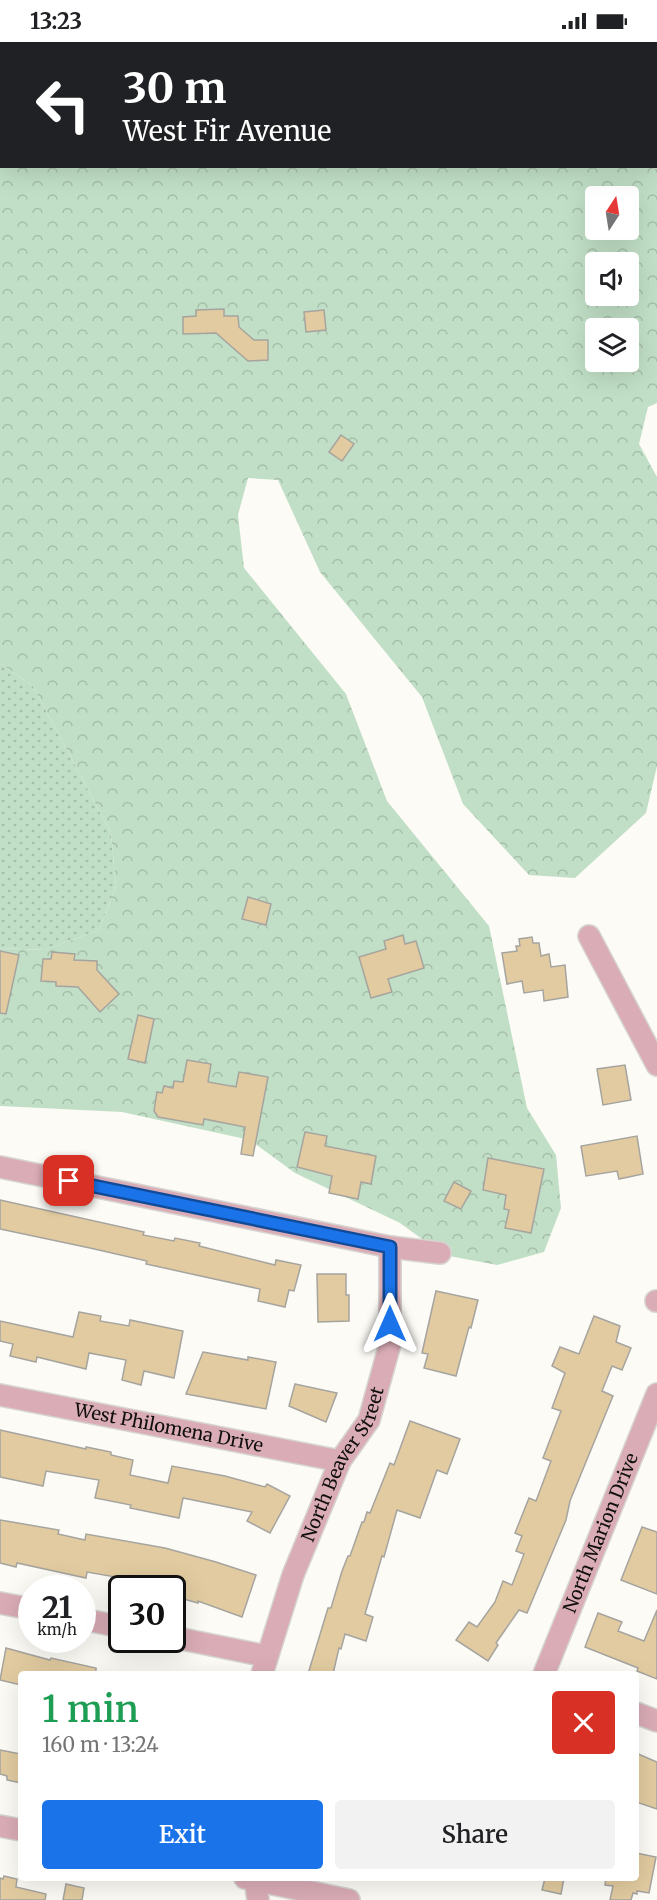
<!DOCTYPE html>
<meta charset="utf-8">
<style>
:root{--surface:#fff;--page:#f2f2f2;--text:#202124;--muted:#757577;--accent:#1a73e8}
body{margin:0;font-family:Merriweather,serif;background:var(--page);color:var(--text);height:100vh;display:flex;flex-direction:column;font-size:22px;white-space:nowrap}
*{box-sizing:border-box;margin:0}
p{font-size:20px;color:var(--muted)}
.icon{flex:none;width:33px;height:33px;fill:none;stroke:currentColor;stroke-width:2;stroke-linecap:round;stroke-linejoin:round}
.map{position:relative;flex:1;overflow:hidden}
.side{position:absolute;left:18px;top:1629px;width:621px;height:210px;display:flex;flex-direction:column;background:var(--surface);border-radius:6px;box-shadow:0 6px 24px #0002}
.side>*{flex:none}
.guide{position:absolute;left:0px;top:0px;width:657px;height:126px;box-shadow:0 6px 24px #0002;background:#202124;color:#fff;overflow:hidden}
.needle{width:39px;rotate:12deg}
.buttons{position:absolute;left:585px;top:144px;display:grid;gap:12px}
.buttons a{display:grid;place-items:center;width:54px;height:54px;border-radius:6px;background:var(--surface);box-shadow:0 6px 24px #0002;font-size:30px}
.speed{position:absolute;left:18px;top:1533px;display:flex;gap:12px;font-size:30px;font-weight:700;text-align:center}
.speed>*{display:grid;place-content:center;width:78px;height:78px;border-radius:50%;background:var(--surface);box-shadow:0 6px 24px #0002;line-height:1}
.speed small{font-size:15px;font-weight:400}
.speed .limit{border:3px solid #111;border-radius:9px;background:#fff;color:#111}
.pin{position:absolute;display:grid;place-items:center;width:51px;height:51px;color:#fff;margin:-26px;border-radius:12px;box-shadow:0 3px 9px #0006}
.me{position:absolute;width:66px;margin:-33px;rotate:0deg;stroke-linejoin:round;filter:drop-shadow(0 0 4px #0008)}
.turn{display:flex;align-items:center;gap:21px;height:126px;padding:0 24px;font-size:27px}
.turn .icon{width:78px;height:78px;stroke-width:2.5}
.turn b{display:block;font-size:42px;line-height:51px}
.round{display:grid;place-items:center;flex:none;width:63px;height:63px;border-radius:6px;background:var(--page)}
.head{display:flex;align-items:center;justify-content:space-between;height:102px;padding:0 24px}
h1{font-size:36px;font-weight:600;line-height:45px;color:#1e9e55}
.primary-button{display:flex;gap:12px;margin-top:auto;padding:12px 24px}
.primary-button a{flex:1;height:69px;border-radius:6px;background:var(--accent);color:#fff;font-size:24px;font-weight:600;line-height:69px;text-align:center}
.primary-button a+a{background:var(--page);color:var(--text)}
.status{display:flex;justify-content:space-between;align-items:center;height:42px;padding:0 30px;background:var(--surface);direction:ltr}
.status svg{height:16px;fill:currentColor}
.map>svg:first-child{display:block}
.grass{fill:url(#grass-dots)}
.forest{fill:url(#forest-crowns);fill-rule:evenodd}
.building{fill:#e2cba0;stroke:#a6a49f;stroke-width:1.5}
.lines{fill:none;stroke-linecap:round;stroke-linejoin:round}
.minor-casing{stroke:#d7d5d1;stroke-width:24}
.minor{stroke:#daacb6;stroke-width:21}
.route-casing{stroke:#114b97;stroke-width:15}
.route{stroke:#1a73e8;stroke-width:10}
.labels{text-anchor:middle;stroke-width:4.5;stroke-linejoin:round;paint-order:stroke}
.street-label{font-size:18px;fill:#100f0e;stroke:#fdfbf6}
</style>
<div class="status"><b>13:23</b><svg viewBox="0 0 49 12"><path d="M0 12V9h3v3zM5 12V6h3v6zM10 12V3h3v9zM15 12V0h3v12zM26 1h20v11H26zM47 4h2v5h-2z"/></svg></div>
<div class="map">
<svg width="657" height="1858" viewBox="0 0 657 1858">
<defs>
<pattern id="grass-dots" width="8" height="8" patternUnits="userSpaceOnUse" patternTransform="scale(1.5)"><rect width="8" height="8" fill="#c1dfc6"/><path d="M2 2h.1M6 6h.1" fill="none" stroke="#a5bea9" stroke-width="1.8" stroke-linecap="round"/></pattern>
<pattern id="forest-crowns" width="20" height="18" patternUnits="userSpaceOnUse" patternTransform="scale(1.5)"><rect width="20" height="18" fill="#c1dfc6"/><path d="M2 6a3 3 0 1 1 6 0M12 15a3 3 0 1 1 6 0" fill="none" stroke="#a5bea9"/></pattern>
</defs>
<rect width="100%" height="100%" fill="#fdfbf6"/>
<path class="grass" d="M 0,621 L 33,644 L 111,791 L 116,844 L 99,888 L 45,908 L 0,906 Z"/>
<path class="forest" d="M 0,0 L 657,0 L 657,361 L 648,365 L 639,402 L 657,435 L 657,724 L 646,771 L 575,836 L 529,833 L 463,762 L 422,655 L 320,530 L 278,438 L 248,436 L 238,473 L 244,526 L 346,652 L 387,759 L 489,884 L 527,1066 L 556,1113 L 561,1166 L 544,1210 L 497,1223 L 444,1213 L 400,1181 L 295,1131 L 250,1098 L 122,1070 L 0,1064 L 0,906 L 45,908 L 99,888 L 116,844 L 111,791 L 33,644 L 0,621 ZM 2,2 L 656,2 L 656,124 L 2,124 ZM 596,154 L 628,154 L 628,188 L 596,188 ZM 596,220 L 628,220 L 628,254 L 596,254 ZM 596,286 L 628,286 L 628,320 L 596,320 Z"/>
<g class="building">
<path d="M 224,267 L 224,274 L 238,274 L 239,285 L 254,298 L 268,298 L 268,318 L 248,319 L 216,291 L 183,292 L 183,275 L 196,274 L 196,268 Z"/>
<path d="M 324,268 L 326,288 L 306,290 L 304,270 Z"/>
<path d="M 341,393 L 354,402 L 342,419 L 329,410 Z"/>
<path d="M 248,855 L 271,862 L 266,883 L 242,877 Z"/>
<path d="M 403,893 L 405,902 L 416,899 L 424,926 L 388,937 L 392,950 L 371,956 L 359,915 L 386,907 L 384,899 Z"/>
<path d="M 532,895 L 533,901 L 539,901 L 541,914 L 549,912 L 551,925 L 565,923 L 568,955 L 544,959 L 543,948 L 524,951 L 522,939 L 507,942 L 502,911 L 517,909 L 516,904 L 520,904 L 519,897 Z"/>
<path d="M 0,909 L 19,913 L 6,972 L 0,971 Z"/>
<path d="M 52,910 L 75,912 L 74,918 L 97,919 L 97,928 L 119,952 L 100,970 L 78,945 L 56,944 L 56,940 L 41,939 L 43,917 L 51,917 Z"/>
<path d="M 138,973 L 154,977 L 145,1021 L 128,1017 Z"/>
<path d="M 187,1018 L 211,1022 L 208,1040 L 236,1045 L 239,1030 L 268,1035 L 253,1114 L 241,1112 L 245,1085 L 204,1077 L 203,1083 L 158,1075 L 154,1069 L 157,1050 L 162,1051 L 164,1044 L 173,1046 L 174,1039 L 183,1040 Z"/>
<path d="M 625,1023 L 631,1058 L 603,1063 L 597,1027 Z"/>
<path d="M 305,1090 L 327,1094 L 325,1104 L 376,1114 L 371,1142 L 361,1140 L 358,1157 L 329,1151 L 332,1134 L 297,1125 Z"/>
<path d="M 637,1094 L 643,1132 L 619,1137 L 617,1129 L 586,1134 L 581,1104 Z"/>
<path d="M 488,1116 L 544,1127 L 531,1191 L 505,1186 L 509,1168 L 504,1167 L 506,1153 L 483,1148 Z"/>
<path d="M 454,1140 L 471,1149 L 461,1167 L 444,1159 Z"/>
<path d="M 0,1158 L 144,1190 L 143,1193 L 174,1199 L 175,1196 L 200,1201 L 199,1204 L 275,1223 L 276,1218 L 301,1223 L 294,1249 L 289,1248 L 285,1265 L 258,1259 L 260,1247 L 146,1222 L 147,1219 L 90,1206 L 0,1187 Z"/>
<path d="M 317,1232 L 346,1232 L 346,1253 L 349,1253 L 349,1279 L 318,1280 Z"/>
<path d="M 436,1249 L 478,1258 L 471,1286 L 469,1285 L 456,1334 L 424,1326 L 428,1312 L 422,1311 Z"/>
<path d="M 79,1270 L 101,1274 L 100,1279 L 129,1284 L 130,1278 L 183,1289 L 174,1336 L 144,1329 L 141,1343 L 122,1338 L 126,1318 L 89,1311 L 86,1327 L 37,1315 L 36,1320 L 10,1314 L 13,1302 L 0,1299 L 0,1279 L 73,1295 Z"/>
<path d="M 594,1274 L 620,1284 L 616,1300 L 631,1306 L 622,1328 L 612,1324 L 602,1349 L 613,1354 L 570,1459 L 566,1478 L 527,1571 L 519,1568 L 496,1601 L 498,1603 L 488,1619 L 456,1598 L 469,1580 L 477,1585 L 495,1560 L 503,1539 L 512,1543 L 524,1512 L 516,1509 L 522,1494 L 515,1491 L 529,1456 L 536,1459 L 551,1419 L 543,1416 L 561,1369 L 552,1366 L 565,1331 L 552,1324 L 560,1305 L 579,1312 Z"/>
<path d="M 203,1310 L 248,1318 L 248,1315 L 276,1320 L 266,1367 L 186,1352 Z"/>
<path d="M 295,1342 L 337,1351 L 326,1380 L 289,1364 Z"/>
<path d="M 410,1379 L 460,1397 L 447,1432 L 437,1428 L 420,1476 L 397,1468 L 384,1515 L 382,1514 L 365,1572 L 373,1575 L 366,1599 L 345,1592 L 341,1607 L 339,1606 L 333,1632 L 308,1632 L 328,1566 L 331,1566 L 342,1529 L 348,1514 L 350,1514 L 362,1480 L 364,1480 L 367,1470 L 370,1471 L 390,1421 L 394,1423 Z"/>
<path d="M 0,1388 L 86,1407 L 86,1405 L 111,1410 L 111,1413 L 133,1418 L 130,1433 L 168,1441 L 172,1424 L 225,1434 L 265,1445 L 267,1442 L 290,1454 L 270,1491 L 247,1479 L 252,1470 L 183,1456 L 179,1476 L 130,1466 L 131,1463 L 95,1456 L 99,1438 L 46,1429 L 43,1444 L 0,1435 Z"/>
<path d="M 0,1478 L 59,1488 L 58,1492 L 85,1498 L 86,1492 L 165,1506 L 216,1520 L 256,1533 L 242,1575 L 198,1559 L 198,1561 L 172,1554 L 172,1546 L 138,1546 L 139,1539 L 87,1530 L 86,1536 L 17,1521 L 16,1525 L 0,1521 Z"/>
<path d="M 642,1485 L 657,1490 L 657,1552 L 621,1538 Z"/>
<path d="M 657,1568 L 657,1637 L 637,1629 L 638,1626 L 585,1605 L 598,1571 L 622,1580 L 618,1589 L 644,1599 Z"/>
<path d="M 6,1606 L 50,1618 L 51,1616 L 96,1626 L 96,1632 L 21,1632 L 21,1643 L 0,1638 Z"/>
<path d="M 0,1708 L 21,1712 L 21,1741 L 7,1738 L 7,1734 L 0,1732 Z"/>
<path d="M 636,1711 L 657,1720 L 657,1767 L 636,1760 Z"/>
<path d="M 636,1811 L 656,1815 L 649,1851 L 637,1849 L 637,1852 L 633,1851 L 631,1858 L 610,1858 L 613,1844 L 605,1843 L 606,1836 L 636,1836 Z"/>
<path d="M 4,1834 L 17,1837 L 16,1845 L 46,1852 L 45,1858 L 0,1858 L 0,1836 L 3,1837 Z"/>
<path d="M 545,1836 L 564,1836 L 561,1852 L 542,1848 Z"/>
<path d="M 66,1842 L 84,1846 L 82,1858 L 63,1858 Z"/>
</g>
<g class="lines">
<defs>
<g id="minor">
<path d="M 600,0 L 601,2"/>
<path d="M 656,113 L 657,115"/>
<path d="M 589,894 L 657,1023"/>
<path d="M 0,1125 L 390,1205 L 440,1211"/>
<path d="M 656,1259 L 657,1259"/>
<path id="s1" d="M 0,1353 L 340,1419"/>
<path d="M 0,1561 L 32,1567"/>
<path d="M 82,1577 L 122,1585"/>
<path d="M 172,1595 L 266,1614"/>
<path id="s2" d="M 262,1632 L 293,1533 L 340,1419 L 369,1378 L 390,1302 L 390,1205"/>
<path id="s3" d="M 544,1632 L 657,1352"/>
<path d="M 636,1671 L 657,1679"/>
<path d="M 0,1784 L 21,1788"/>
<path d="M 245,1836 L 349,1858"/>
<path d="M 255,1836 L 258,1858"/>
</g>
</defs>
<use href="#minor" class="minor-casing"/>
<use href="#minor" class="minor"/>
</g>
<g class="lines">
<defs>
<path id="route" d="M 69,1139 L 390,1205 L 390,1282"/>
</defs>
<use href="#route" class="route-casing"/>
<use href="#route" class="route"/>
</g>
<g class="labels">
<g class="street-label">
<text dy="6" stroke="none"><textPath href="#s1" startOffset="172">West Philomena Drive</textPath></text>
<text dy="6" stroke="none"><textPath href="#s2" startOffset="226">North Beaver Street</textPath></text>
<text dy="6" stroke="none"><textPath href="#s3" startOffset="152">North Marion Drive</textPath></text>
</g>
</g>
</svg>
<div class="buttons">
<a><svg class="needle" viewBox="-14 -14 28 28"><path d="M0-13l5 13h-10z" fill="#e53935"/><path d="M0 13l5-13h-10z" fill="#757577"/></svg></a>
<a><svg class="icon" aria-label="sound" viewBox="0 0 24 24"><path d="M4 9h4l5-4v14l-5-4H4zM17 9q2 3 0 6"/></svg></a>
<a><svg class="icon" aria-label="layers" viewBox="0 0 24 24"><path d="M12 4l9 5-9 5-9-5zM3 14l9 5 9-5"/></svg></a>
</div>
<div class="speed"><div>21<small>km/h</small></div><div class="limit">30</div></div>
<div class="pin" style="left:69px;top:1139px;background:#d93025"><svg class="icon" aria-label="arrive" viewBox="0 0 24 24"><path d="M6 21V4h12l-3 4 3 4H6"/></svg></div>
<svg class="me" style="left:390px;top:1282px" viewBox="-20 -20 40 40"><path d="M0-17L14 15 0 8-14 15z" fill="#1a73e8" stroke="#fff" stroke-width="4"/></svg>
<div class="guide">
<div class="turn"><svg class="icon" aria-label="left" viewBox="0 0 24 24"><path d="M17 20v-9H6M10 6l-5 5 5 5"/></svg><div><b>30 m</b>West Fir Avenue</div></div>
</div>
<section class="side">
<div class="head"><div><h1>1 min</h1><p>160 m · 13:24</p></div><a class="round" style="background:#d93025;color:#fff"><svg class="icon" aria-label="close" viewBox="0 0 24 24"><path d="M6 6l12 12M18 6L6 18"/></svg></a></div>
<div class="primary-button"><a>Exit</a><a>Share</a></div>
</section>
</div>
